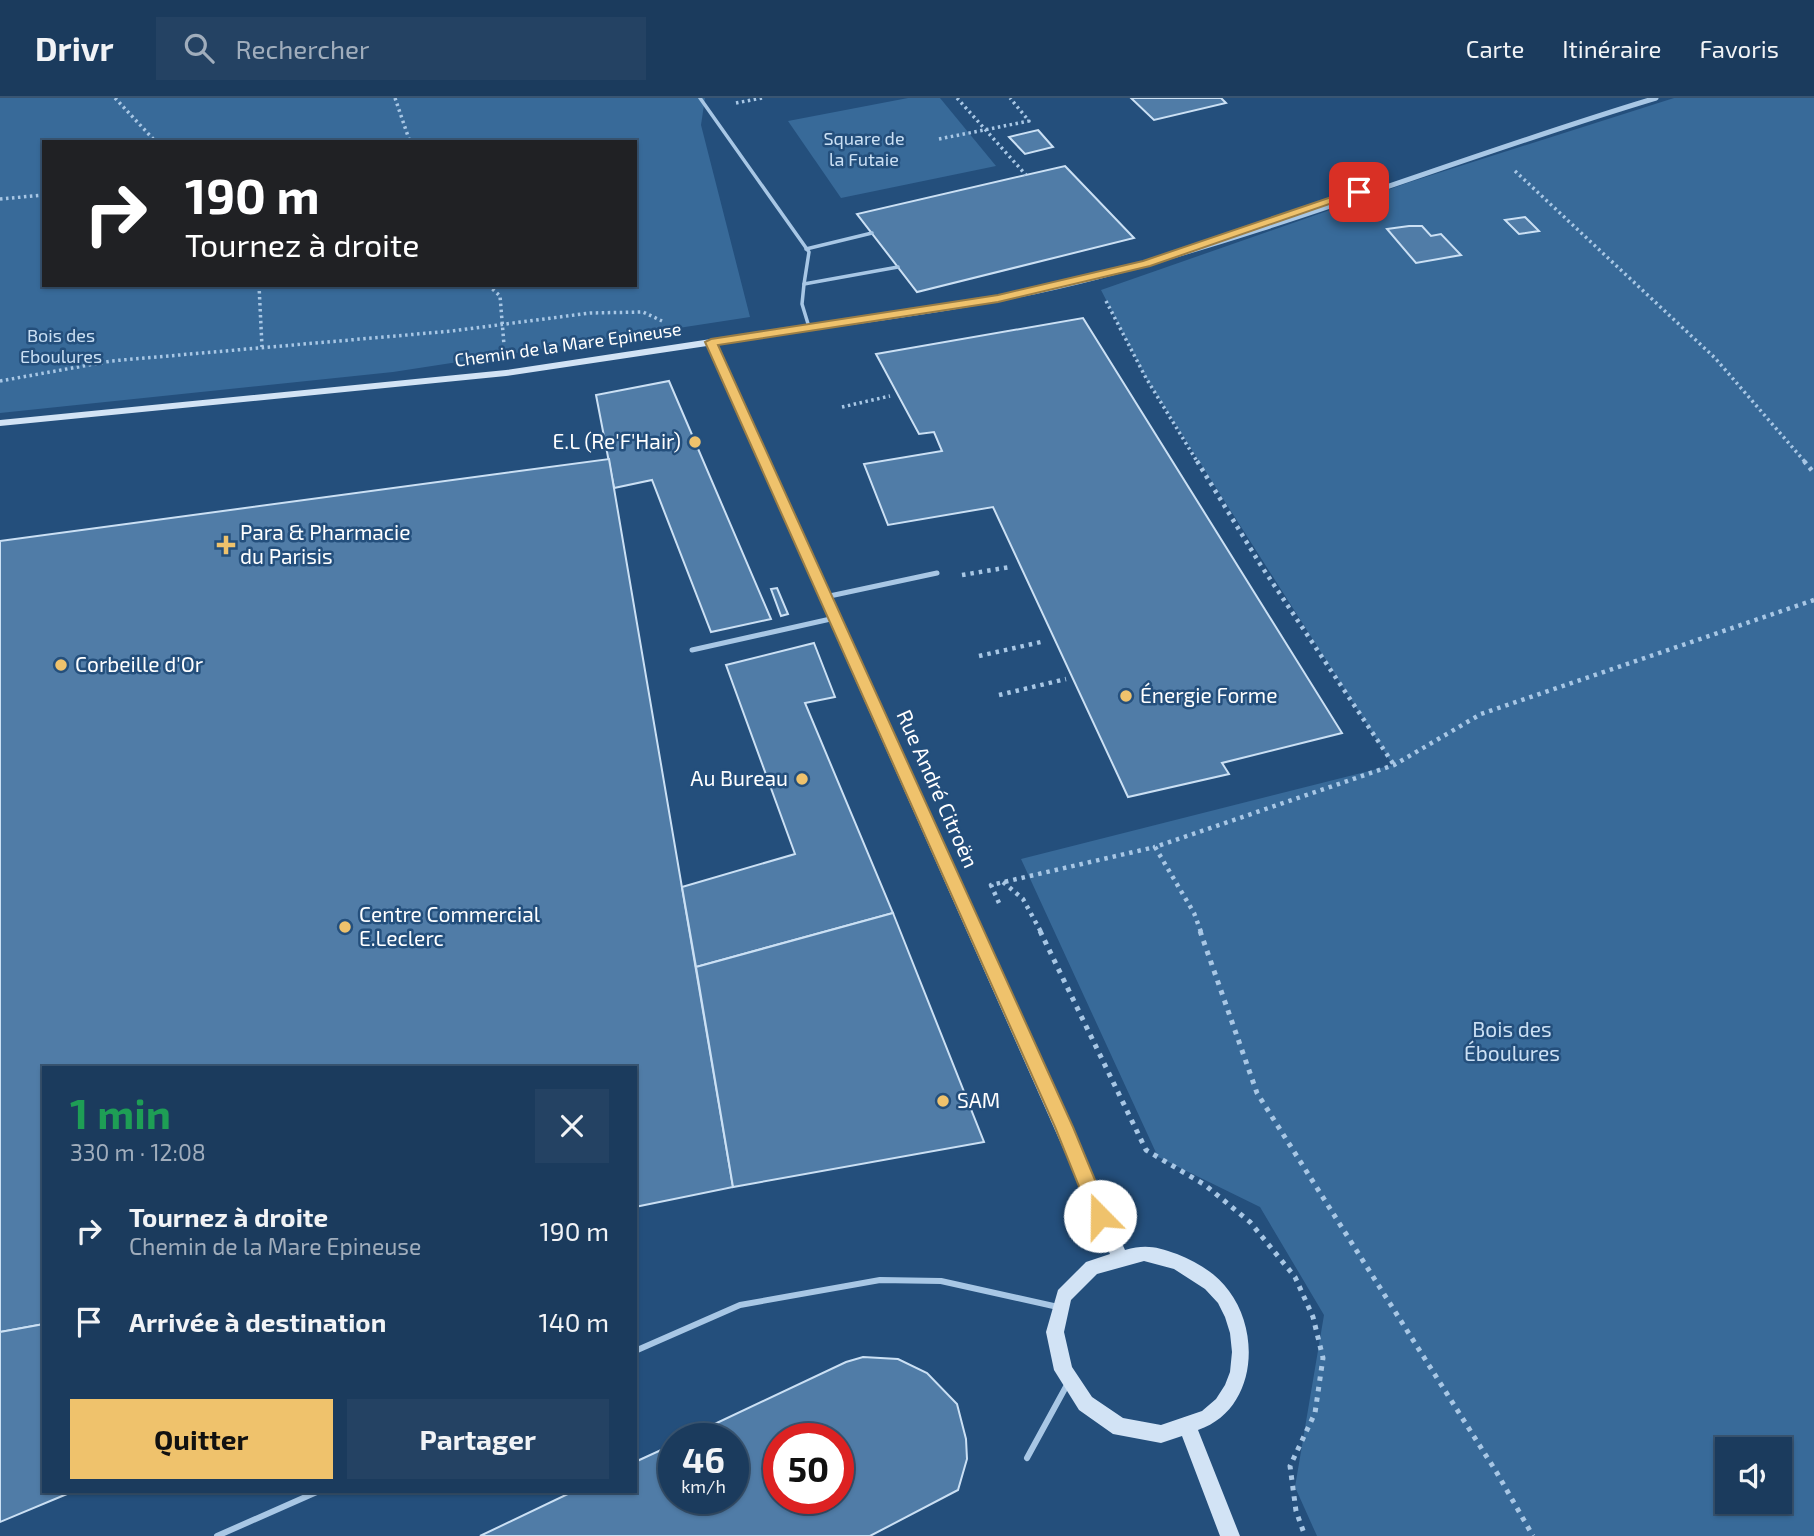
<!DOCTYPE html>
<html lang="fr">
<meta charset="utf-8">
<style>
:root{--surface:#1b3b5d;--page:#244263;--text:#f1f3f6;--muted:#a0adbc;--line:#395572;--accent:#efc26c}
body{margin:0;font-family:"Exo 2",sans-serif;background:var(--page);color:var(--text);height:100vh;display:flex;flex-direction:column;font-size:26px;white-space:nowrap}
*{box-sizing:border-box;margin:0}
p{font-size:23px;color:var(--muted)}
.icon{flex:none;width:38px;height:38px;fill:none;stroke:currentColor;stroke-width:2;stroke-linecap:round;stroke-linejoin:round}
.map{position:relative;flex:1;overflow:hidden}
.details{position:absolute;left:42px;top:968px;width:595px;height:427px;display:flex;flex-direction:column;background:var(--surface);border-radius:0px;box-shadow:0 2px 5px #0004,0 0 0 2px var(--line)}
.details>*{flex:none}
.guide{position:absolute;left:42px;top:42px;width:595px;height:147px;border-radius:0px;box-shadow:0 2px 5px #0004,0 0 0 2px var(--line);background:#202124;color:#fff;overflow:hidden}
.fabs{position:absolute;left:1715px;top:1339px;display:grid;gap:14px}
.fabs a{display:grid;place-items:center;width:77px;height:77px;border-radius:0px;background:var(--surface);box-shadow:0 2px 5px #0004,0 0 0 2px var(--line);font-size:35px}
.speed{position:absolute;left:658px;top:1325px;display:flex;gap:14px;font-size:35px;font-weight:700;text-align:center}
.speed>*{display:grid;place-content:center;width:91px;height:91px;border-radius:50%;background:var(--surface);box-shadow:0 2px 5px #0004,0 0 0 2px var(--line);line-height:1}
.speed small{font-size:18px;font-weight:400}
.speed .limit{border:10px solid #d22;background:#fff;color:#111}
.pin{position:absolute;display:grid;place-items:center;width:60px;height:60px;color:#fff;margin:-30px;border-radius:14px;box-shadow:0 4px 10px #0006}
.me{position:absolute;width:77px;margin:-38px;rotate:338deg;stroke-linejoin:round;filter:drop-shadow(0 0 5px #0008)}
.turn{display:flex;align-items:center;gap:24px;height:147px;padding:0 28px;font-size:32px}
.turn .icon{width:91px;height:91px;stroke-width:2.5}
.turn b{display:block;font-size:49px;line-height:60px}
.round{display:grid;place-items:center;flex:none;width:74px;height:74px;border-radius:0px;background:var(--page)}
.headline{display:flex;align-items:center;justify-content:space-between;height:119px;padding:0 28px}
h1{font-size:42px;font-weight:700;line-height:52px;color:#1e9e55}
.cta{display:flex;gap:14px;margin-top:auto;padding:14px 28px}
.cta a{flex:1;height:80px;border-radius:0px;background:var(--accent);color:#111;font-size:28px;font-weight:700;line-height:80px;text-align:center}
.cta a+a{background:var(--page);color:var(--text)}
ul{padding:0;list-style:none}
li{display:flex;align-items:center;gap:21px;height:91px;padding:0 28px}
li div{flex:1}
li b{display:block;font-size:26px}
li em{font-style:normal}
header{display:flex;align-items:center;gap:42px;box-sizing:border-box;height:98px;padding:0 35px;background:var(--surface);border-bottom:2px solid var(--line)}
header strong{font-size:33px}
nav{display:flex;gap:38px;margin-inline-start:auto;font-size:24px}
.search{width:490px;height:63px;background:var(--page);display:flex;align-items:center;gap:18px;box-sizing:border-box;padding:0 24px;border-radius:0px;color:var(--muted);font-size:26px}
.map>svg:first-child{display:block}
.green{fill:#386a99;fill-rule:evenodd}
.building{fill:#507ca7;stroke:#cbe0f4;stroke-width:2;fill-rule:evenodd}
.lines{fill:none;stroke-linecap:round;stroke-linejoin:round}
.path-far2{stroke:#a8c7e5;stroke-width:3.5;stroke-dasharray:2.5 3.5;stroke-linecap:butt}
.path-far1{stroke:#a8c7e5;stroke-width:4.5;stroke-dasharray:3.5 5;stroke-linecap:butt}
.path{stroke:#a8c7e5;stroke-width:5;stroke-dasharray:4.5 6;stroke-linecap:butt}
.service-far2{stroke:#a8c7e5;stroke-width:3.5}
.service-far1{stroke:#a8c7e5;stroke-width:5}
.service{stroke:#a8c7e5;stroke-width:6}
.minor{stroke:#a8c7e5;stroke-width:5}
.secondary{fill:#d2e3f5;fill-rule:evenodd}
.route{fill:#efc26c;stroke:#9b7e46;stroke-width:2}
.poi-dot{fill:#efc26c;stroke:#244f7c;stroke-width:2.5}
.labels{text-anchor:middle;stroke-width:5;stroke-linejoin:round;paint-order:stroke}
.far-park-label{font-size:18px;fill:#cbe0f4;stroke:#244f7c}
.far-street-label{font-size:18px;fill:#fff;stroke:#244f7c}
.poi-label{font-size:21px;fill:#fff;stroke:#244f7c;text-anchor:start}
.street-label{font-size:21px;fill:#fff;stroke:#244f7c}
.park-label{font-size:21px;fill:#cbe0f4;stroke:#244f7c}
</style>
<header>
<strong>Drivr</strong>
<div class="search"><svg class="icon" aria-label="search" viewBox="0 0 24 24"><circle cx="10" cy="10" r="6"/><path d="M15 15l6 6"/></svg>Rechercher</div>
<nav><a>Carte</a><a>Itinéraire</a><a>Favoris</a></nav>
</header>
<div class="map">
<svg width="1814" height="1438" viewBox="0 0 1814 1438">
<rect width="100%" height="100%" fill="#244f7c"/>
<g class="green">
<path d="M 0,0 L 705,0 L 701,27 L 750,219 L 393,274 L 0,315 ZM 44,44 L 635,44 L 635,187 L 44,187 Z"/>
<path d="M 908,0 L 940,0 L 996,68 L 841,100 L 788,23 Z"/>
<path d="M 1674,0 L 1814,0 L 1814,1438 L 1317,1438 L 1295,1389 L 1324,1217 L 1260,1109 L 1158,1059 L 1021,761 L 1393,667 L 1146,280 L 1101,192 L 1410,84 ZM 1727,1351 L 1780,1351 L 1780,1404 L 1727,1404 Z"/>
</g>
<g class="building">
<path d="M 1131,0 L 1221,0 L 1226,5 L 1154,22 Z"/>
<path d="M 1038,32 L 1053,49 L 1025,56 L 1009,39 Z"/>
<path d="M 1065,68 L 1134,140 L 917,194 L 857,116 Z"/>
<path d="M 1525,119 L 1539,133 L 1519,136 L 1505,122 Z"/>
<path d="M 1409,128 L 1422,128 L 1431,138 L 1441,136 L 1461,157 L 1416,165 L 1387,131 Z"/>
<path d="M 1083,220 L 1342,635 L 1222,665 L 1229,676 L 1128,699 L 993,409 L 888,427 L 864,366 L 942,353 L 934,334 L 919,336 L 876,256 Z"/>
<path d="M 669,283 L 771,521 L 711,534 L 652,382 L 614,390 L 596,297 Z"/>
<path d="M 609,361 L 733,1089 L 635,1109 L 635,970 L 44,970 L 44,1226 L 0,1234 L 0,443 Z"/>
<path d="M 777,490 L 788,516 L 781,518 L 771,491 Z"/>
<path d="M 814,545 L 835,599 L 805,605 L 893,815 L 696,869 L 682,789 L 795,756 L 726,567 Z"/>
<path d="M 893,815 L 984,1044 L 733,1089 L 696,869 Z"/>
<path d="M 44,1226 L 44,1393 L 67,1393 L 67,1396 L 0,1424 L 0,1234 Z"/>
<path d="M 863,1259 L 898,1261 L 927,1275 L 957,1306 L 966,1341 L 967,1361 L 958,1392 L 870,1438 L 480,1438 L 574,1393 L 635,1393 L 635,1364 L 674,1346 L 674,1400 L 733,1400 L 733,1340 L 685,1340 L 846,1264 ZM 779,1340 L 838,1340 L 838,1400 L 779,1400 Z"/>
</g>
<g class="lines">
<g class="path-far2">
<path d="M 115,0 L 156,44"/>
<path d="M 395,0 L 410,44"/>
<path d="M 957,0 L 1026,77"/>
<path d="M 736,5 L 762,0"/>
<path d="M 939,41 L 1029,23 L 1010,0"/>
<path d="M 1515,73 L 1715,260 L 1806,365"/>
<path d="M 0,101 L 44,97"/>
<path d="M 259,187 L 262,249"/>
<path d="M 488,187 L 500,198 L 504,247"/>
<path d="M 1106,203 L 1146,280 L 1198,365"/>
<path d="M 0,283 L 111,263 L 452,233 L 590,215 L 643,214 L 662,223"/>
<path d="M 842,309 L 890,298"/>
</g>
<g class="path-far1">
<path d="M 1197,363 L 1260,466 L 1394,667"/>
<path d="M 1804,363 L 1814,375"/>
<path d="M 962,477 L 1010,469"/>
<path d="M 979,558 L 1041,544"/>
<path d="M 999,597 L 1066,581"/>
<path d="M 1003,784 L 1023,801 L 1041,834"/>
<path d="M 999,805 L 991,787 L 1155,749"/>
<path d="M 1201,834 L 1194,815 L 1155,749 L 1394,667 L 1481,616 L 1814,502"/>
</g>
<g class="path">
<path d="M 1040,833 L 1146,1052 L 1205,1087 L 1250,1124 L 1295,1179 L 1313,1219 L 1323,1260 L 1315,1315 L 1290,1368 L 1296,1413 L 1305,1438"/>
<path d="M 1200,833 L 1257,995 L 1497,1375 L 1533,1438"/>
</g>
<g class="service-far2">
<path d="M 700,0 L 809,154 L 804,186 L 898,169"/>
<path d="M 806,151 L 872,135"/>
<path d="M 804,186 L 802,206 L 809,229"/>
</g>
<g class="service-far1">
<path d="M 825,499 L 937,475"/>
<path d="M 692,552 L 835,520"/>
</g>
<g class="service">
<path d="M 635,1253 L 740,1207 L 880,1182 L 941,1183 L 1058,1209"/>
<path d="M 1027,1360 L 1068,1285"/>
<path d="M 217,1438 L 319,1393"/>
</g>
<path class="minor" d="M 711,244 C 840,225 971,212 1097,179 C 1286,130 1469,56 1656,0"/>
<path class="secondary" d="M 711,241 L 716,244 L 1125,1152 C 1146,1146 1157,1149 1177,1156 C 1197,1164 1216,1175 1229,1193 C 1262,1237 1255,1313 1198,1332 L 1240,1438 L 1220,1438 L 1182,1338 L 1161,1345 L 1113,1336 L 1079,1312 L 1054,1272 L 1046,1234 L 1058,1192 L 1086,1164 L 1110,1156 L 707,248 L 506,278 L 0,328 L 0,322 L 506,272 ZM 1144,1163 L 1174,1171 L 1205,1191 L 1218,1205 L 1225,1219 L 1230,1235 L 1232,1254 L 1230,1274 L 1225,1287 L 1216,1301 L 1202,1313 L 1161,1327 L 1123,1320 L 1092,1299 L 1072,1269 L 1064,1234 L 1071,1202 L 1097,1176 Z"/>
</g>
<path class="route" d="M 1355,91 L 1364,94 L 1150,168 L 998,204 L 718,247 L 1073,1029 L 1110,1118 L 1107,1124 L 1100,1127 L 1094,1124 L 1091,1118 L 1055,1029 L 705,244 L 711,241 L 998,197 L 1143,163 Z"/>
<g class="poi-dot">
<circle cx="695" cy="344" r="7"/>
<path d="M222.5 436.5h7v7h7v7h-7v7h-7v-7h-7v-7h7z"/>
<circle cx="61" cy="567" r="7"/>
<circle cx="1126" cy="598" r="7"/>
<circle cx="802" cy="681" r="7"/>
<circle cx="345" cy="829" r="7"/>
<circle cx="943" cy="1003" r="7"/>
</g>
<g class="labels">
<g class="far-park-label">
<text x="864" y="47">Square de<tspan x="864" dy="21">la Futaie</tspan></text>
<text x="61" y="244">Bois des<tspan x="61" dy="21">Eboulures</tspan></text>
</g>
<g class="far-street-label">
<text transform="translate(568 247) rotate(-8)" y="6">Chemin de la Mare Epineuse</text>
</g>
<g class="poi-label">
<text x="681" y="351" text-anchor="end">E.L (Re'F'Hair)</text>
<text x="240" y="442">Para &amp; Pharmacie<tspan x="240" dy="24">du Parisis</tspan></text>
<text x="75" y="574">Corbeille d'Or</text>
<text x="1140" y="605">Énergie Forme</text>
<text x="788" y="688" text-anchor="end">Au Bureau</text>
<text x="359" y="824">Centre Commercial<tspan x="359" dy="24">E.Leclerc</tspan></text>
<text x="957" y="1010">SAM</text>
</g>
<g class="street-label">
<text transform="translate(937 691) rotate(66)" y="7">Rue André Citroën</text>
</g>
<g class="park-label">
<text x="1512" y="939">Bois des<tspan x="1512" dy="24">Éboulures</tspan></text>
</g>
</g>
</svg>
<div class="fabs">
<a><svg class="icon" aria-label="sound" viewBox="0 0 24 24"><path d="M4 9h4l5-4v14l-5-4H4zM17 9q2 3 0 6"/></svg></a>
</div>
<div class="speed"><div>46<small>km/h</small></div><div class="limit">50</div></div>
<div class="pin" style="left:1359px;top:94px;background:#d93025"><svg class="icon" aria-label="arrive" viewBox="0 0 24 24"><path d="M6 21V4h12l-3 4 3 4H6"/></svg></div>
<svg class="me" style="left:1100px;top:1118px" viewBox="-20 -20 40 40"><circle r="19" fill="#fff"/><path d="M0-13L10 11 0 6-10 11z" fill="#efc26c"/></svg>
<div class="guide">
<div class="turn"><svg class="icon" aria-label="right" viewBox="0 0 24 24"><path d="M7 20v-9h11M14 6l5 5-5 5"/></svg><div><b>190 m</b>Tournez à droite</div></div>
</div>
<section class="details">
<div class="headline"><div><h1>1 min</h1><p>330 m · 12:08</p></div><a class="round"><svg class="icon" aria-label="close" viewBox="0 0 24 24"><path d="M6 6l12 12M18 6L6 18"/></svg></a></div>
<ul>
<li><svg class="icon" aria-label="right" viewBox="0 0 24 24"><path d="M7 20v-9h11M14 6l5 5-5 5"/></svg><div><b>Tournez à droite</b><p>Chemin de la Mare Epineuse</p></div><em>190 m</em></li>
<li><svg class="icon" aria-label="arrive" viewBox="0 0 24 24"><path d="M6 21V4h12l-3 4 3 4H6"/></svg><div><b>Arrivée à destination</b></div><em>140 m</em></li>
</ul>
<div class="cta"><a>Quitter</a><a>Partager</a></div>
</section>
</div>
